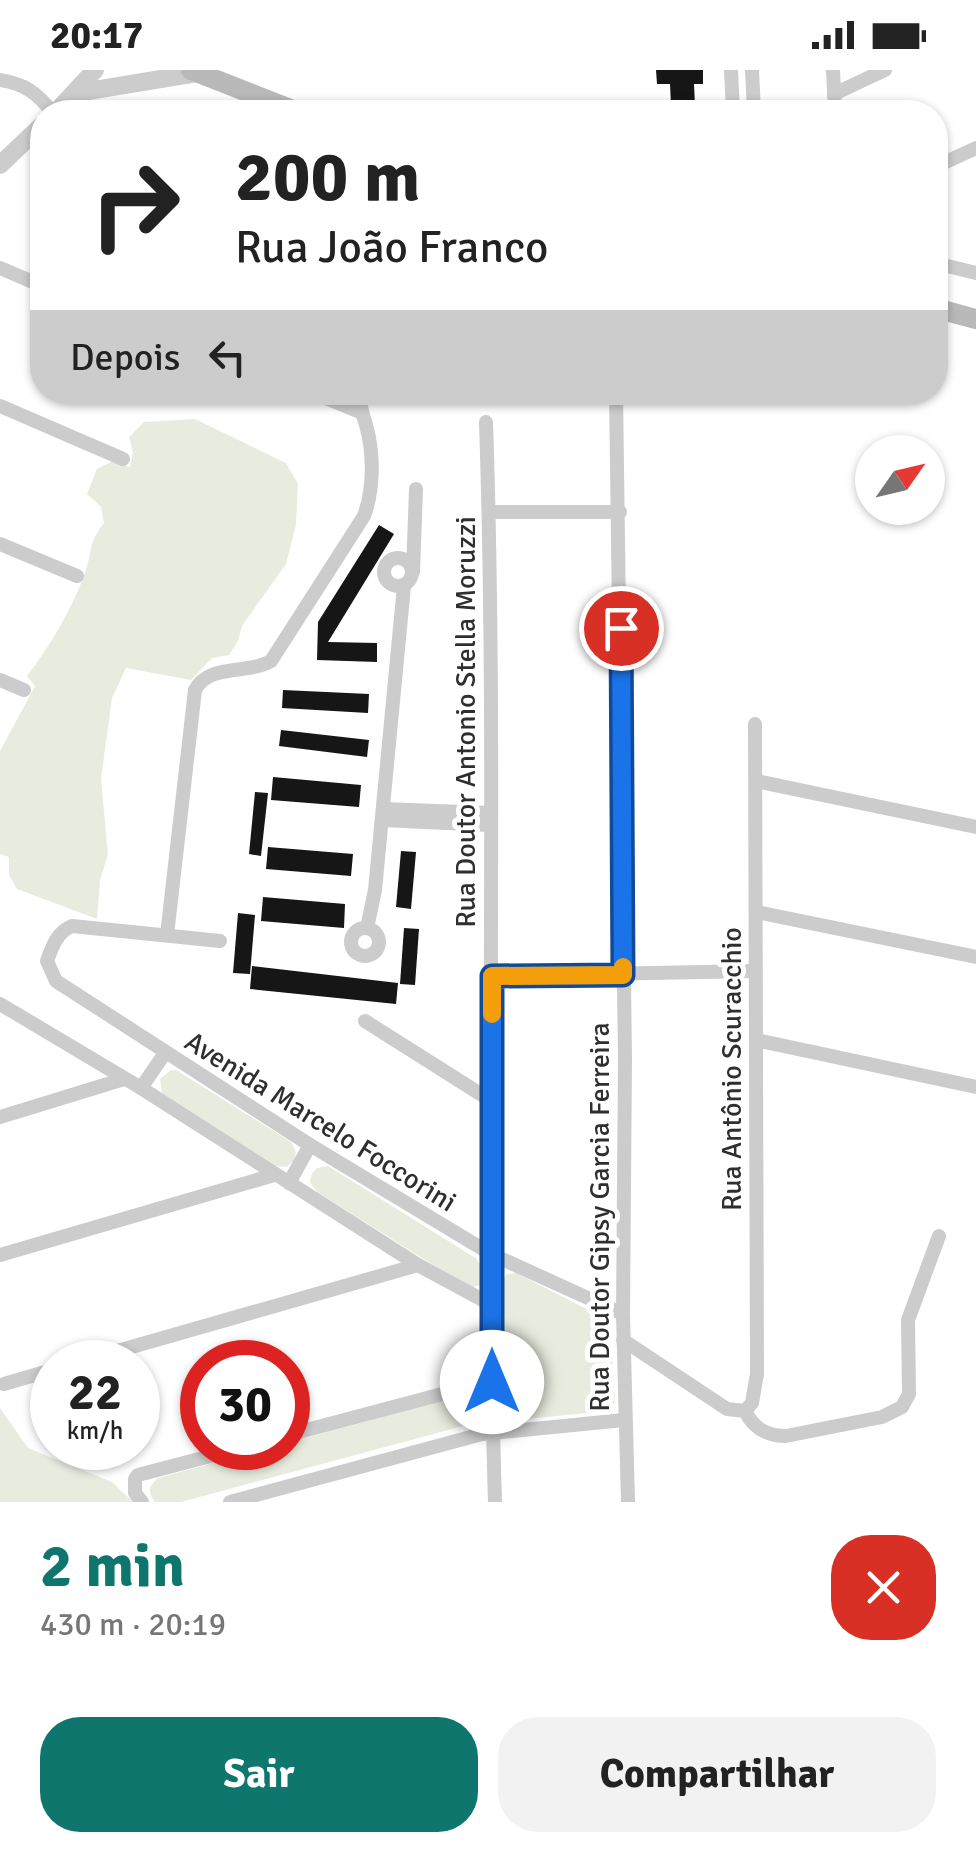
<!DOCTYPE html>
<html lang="pt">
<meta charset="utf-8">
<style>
:root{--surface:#fff;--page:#f2f2f2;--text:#222;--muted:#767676;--accent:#0f766e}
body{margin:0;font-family:Signika,sans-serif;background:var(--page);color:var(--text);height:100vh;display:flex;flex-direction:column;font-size:38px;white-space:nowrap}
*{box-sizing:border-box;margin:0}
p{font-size:32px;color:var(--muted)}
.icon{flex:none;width:55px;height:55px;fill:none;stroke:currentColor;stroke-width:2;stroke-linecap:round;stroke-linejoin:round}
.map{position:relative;height:1432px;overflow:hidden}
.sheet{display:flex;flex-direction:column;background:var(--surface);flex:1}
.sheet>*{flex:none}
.banner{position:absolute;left:30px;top:30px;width:918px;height:305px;border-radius:40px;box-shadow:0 2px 8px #0004;background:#fff;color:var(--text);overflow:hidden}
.needle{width:65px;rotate:56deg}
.buttons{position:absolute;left:855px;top:365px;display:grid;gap:20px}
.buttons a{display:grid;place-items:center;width:90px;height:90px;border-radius:50%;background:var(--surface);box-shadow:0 2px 8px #0004;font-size:50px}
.speed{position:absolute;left:30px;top:1270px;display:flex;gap:20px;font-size:50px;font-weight:700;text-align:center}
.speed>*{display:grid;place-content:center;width:130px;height:130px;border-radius:50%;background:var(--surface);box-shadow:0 2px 8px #0004;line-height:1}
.speed small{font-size:25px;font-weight:400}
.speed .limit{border:15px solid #d22;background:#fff;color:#111}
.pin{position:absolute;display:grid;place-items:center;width:85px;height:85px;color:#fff;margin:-42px;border:5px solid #fff;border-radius:50%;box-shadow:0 2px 10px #0007}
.me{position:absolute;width:110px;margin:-55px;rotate:0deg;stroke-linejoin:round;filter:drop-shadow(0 0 8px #0008)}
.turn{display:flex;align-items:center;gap:35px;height:210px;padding:0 40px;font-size:45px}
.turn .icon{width:130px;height:130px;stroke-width:2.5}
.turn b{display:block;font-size:70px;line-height:85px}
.then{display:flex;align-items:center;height:95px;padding:0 40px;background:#0003;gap:20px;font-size:38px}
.round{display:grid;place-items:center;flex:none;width:105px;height:105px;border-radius:40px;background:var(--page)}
.overview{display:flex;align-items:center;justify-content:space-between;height:170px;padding:0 40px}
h1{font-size:60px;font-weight:800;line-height:75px;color:var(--accent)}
.cta{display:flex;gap:20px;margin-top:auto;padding:20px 40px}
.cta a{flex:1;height:115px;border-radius:40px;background:var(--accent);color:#fff;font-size:40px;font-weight:800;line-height:115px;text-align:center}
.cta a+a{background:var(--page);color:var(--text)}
.status{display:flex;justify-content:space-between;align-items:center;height:70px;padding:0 50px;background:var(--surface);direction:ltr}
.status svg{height:28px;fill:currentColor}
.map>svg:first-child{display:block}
.green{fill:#e8ecde}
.building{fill:#161616}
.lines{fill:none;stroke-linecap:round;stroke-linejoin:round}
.minor{stroke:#ccc;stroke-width:14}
.tertiary{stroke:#ccc;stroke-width:18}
.secondary{stroke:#b9b9b9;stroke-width:20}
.route-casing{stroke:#114b97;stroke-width:25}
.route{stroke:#1a73e8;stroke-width:18}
.slow{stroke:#f59e0b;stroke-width:18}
.labels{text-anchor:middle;stroke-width:10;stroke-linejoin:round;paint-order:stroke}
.street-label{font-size:28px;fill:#2f2f2f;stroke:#fff}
</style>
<div class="status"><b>20:17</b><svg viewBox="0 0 49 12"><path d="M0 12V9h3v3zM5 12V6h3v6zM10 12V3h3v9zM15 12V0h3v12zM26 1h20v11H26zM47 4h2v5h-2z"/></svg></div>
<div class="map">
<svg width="976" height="1432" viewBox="0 0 976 1432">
<rect width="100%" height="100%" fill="#fff"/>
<g class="green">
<path d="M 195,349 L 286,393 L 298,414 L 296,455 L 286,494 L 242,556 L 238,571 L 229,585 L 212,588 L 191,610 L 126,598 L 112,628 L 101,709 L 108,785 L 100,810 L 97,849 L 17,819 L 9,805 L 9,787 L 0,784 L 0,681 L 35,616 L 27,606 C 50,576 72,539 85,503 C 93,480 87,475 104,453 L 101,437 L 87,424 L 97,399 L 111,392 L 130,397 L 133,382 L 129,367 L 144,352 Z"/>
<path d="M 171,1000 L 176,1000 L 291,1072 L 296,1082 L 294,1091 L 286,1097 L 276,1096 L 162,1023 L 160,1009 Z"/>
<path d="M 328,1096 L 477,1189 L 483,1202 L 481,1215 L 470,1218 L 317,1122 L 310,1112 C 311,1100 317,1097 328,1096 Z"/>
<path d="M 516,1203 L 606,1249 L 610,1255 L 615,1332 L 608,1341 L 515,1350 L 506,1343 L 501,1211 L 507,1204 Z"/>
<path d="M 470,1323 L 484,1333 L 484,1344 L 478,1352 L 181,1432 L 155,1432 C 147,1423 149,1415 158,1408 L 269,1378 L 288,1378 L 288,1373 Z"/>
<path d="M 0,1338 L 28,1378 L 112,1412 L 133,1432 L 0,1432 Z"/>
</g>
<g class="building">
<path d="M 656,0 L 703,0 L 703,14 L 694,14 L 695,35 L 671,35 L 670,14 L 657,14 Z"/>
<path d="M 379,455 L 394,464 L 328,572 L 377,573 L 377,592 L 317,590 L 318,552 Z"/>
<path d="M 283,620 L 369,624 L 368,643 L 282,638 Z"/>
<path d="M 281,660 L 369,670 L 367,687 L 279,676 Z"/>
<path d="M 273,707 L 361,715 L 359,737 L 271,730 Z"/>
<path d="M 255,722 L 268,723 L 261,786 L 249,784 Z"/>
<path d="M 268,777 L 353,784 L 351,806 L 266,799 Z"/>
<path d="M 401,781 L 416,782 L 411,839 L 396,837 Z"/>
<path d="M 263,827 L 345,834 L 344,858 L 261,851 Z"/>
<path d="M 238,843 L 255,845 L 250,904 L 233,903 Z"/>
<path d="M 404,858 L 419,859 L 415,915 L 400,914 Z"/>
<path d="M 252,896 L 398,913 L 396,934 L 250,919 Z"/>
</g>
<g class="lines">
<g class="minor">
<path d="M 731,0 L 733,42"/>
<path d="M 752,0 L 754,42"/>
<path d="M 833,0 L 835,42"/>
<path d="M 0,10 C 25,14 37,23 52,42"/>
<path d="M 834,24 L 885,0"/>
<path d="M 935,97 L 976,78"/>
<path d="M 935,193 L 976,203"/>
<path d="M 0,198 L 42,216"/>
<path d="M 311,322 L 360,342"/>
<path d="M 616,322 L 625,988 L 623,1244 L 628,1432"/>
<path d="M 0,336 L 123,389"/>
<path d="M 486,352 C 498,712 484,1072 495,1432"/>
<path d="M 489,442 L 620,442"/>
<path d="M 0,474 L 77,506"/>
<circle cx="398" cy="502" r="14"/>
<path d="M 413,502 L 416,419"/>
<path d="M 0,610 L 24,620"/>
<path d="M 756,711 L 976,757"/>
<path d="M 383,739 L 489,743"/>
<path d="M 382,750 L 489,755"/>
<path d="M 756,842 L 976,887"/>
<circle cx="365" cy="872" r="14"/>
<path d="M 367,858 L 375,820 L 404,516"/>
<path d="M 167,865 L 195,620 C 209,593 247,605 271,591 L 364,446 C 374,419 374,383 366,355 C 362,343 360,336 359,322"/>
<path d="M 220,871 L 72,856 C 57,862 52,877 47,891 L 56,911 L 310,1075 L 491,1184 L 623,1244"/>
<path d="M 492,906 L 755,901"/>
<path d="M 0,934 L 141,1018 L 418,1195 L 492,1235"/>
<path d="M 365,951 L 493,1032"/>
<path d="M 756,970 L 976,1017"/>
<path d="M 141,1018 L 165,983"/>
<path d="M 0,1047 L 124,1009"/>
<path d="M 289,1113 L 310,1075"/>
<path d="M 0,1185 L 274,1105"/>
<path d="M 623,1270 L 727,1339 L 745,1341"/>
<path d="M 79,1292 L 418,1195"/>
<path d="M 4,1314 L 52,1300"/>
<path d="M 745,1341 L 752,1333 L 757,1304 L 755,654"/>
<path d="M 745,1341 C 754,1359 767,1366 786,1366 L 882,1347 L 902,1337 L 909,1324 L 908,1250 L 939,1166"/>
<path d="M 288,1365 L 491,1311"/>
<path d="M 142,1432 L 135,1423 L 135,1409 L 138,1405 L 241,1378"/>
<path d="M 230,1432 L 482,1364 L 624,1350"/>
</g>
<g class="tertiary">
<path d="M 76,23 L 197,3"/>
<path d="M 56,42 L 95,0"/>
<path d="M 0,95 L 42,55"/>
</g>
<g class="secondary">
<path d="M 191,0 L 298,42"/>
<path d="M 935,238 L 976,249"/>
</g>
</g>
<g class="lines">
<defs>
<path id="route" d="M 492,1312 L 492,906 L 623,905 L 621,558"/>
</defs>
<use href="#route" class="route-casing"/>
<use href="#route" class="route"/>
<path class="slow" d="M 492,944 L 492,906 L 623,905 L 623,897"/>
</g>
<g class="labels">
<g class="street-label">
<text transform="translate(465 652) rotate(-90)" y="10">Rua Doutor Antonio Stella Moruzzi</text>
<text transform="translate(731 999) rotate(-90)" y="10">Rua Antônio Scuracchio</text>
<text transform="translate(321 1051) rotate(32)" y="10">Avenida Marcelo Foccorini</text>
<text transform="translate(599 1147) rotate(-90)" y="10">Rua Doutor Gipsy Garcia Ferreira</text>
</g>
</g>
</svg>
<div class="buttons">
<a><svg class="needle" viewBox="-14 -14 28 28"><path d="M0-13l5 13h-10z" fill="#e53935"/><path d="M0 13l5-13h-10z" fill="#767676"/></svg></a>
</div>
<div class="speed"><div>22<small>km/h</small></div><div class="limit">30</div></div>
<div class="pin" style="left:621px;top:558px;background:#d93025"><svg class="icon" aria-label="arrive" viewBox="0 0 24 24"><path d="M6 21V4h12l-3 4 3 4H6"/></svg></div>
<svg class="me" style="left:492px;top:1312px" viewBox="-20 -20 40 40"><circle r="19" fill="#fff"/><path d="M0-13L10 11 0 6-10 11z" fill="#1a73e8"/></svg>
<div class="banner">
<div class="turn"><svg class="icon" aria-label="right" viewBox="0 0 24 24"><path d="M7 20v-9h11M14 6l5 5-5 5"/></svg><div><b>200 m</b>Rua João Franco</div></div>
<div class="then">Depois<svg class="icon" aria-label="left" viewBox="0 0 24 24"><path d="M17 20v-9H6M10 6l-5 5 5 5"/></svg></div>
</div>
</div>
<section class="sheet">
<div class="overview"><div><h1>2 min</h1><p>430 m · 20:19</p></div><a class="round" style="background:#d93025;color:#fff"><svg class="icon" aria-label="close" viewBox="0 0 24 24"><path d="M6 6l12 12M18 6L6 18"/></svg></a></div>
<div class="cta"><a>Sair</a><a>Compartilhar</a></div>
</section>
